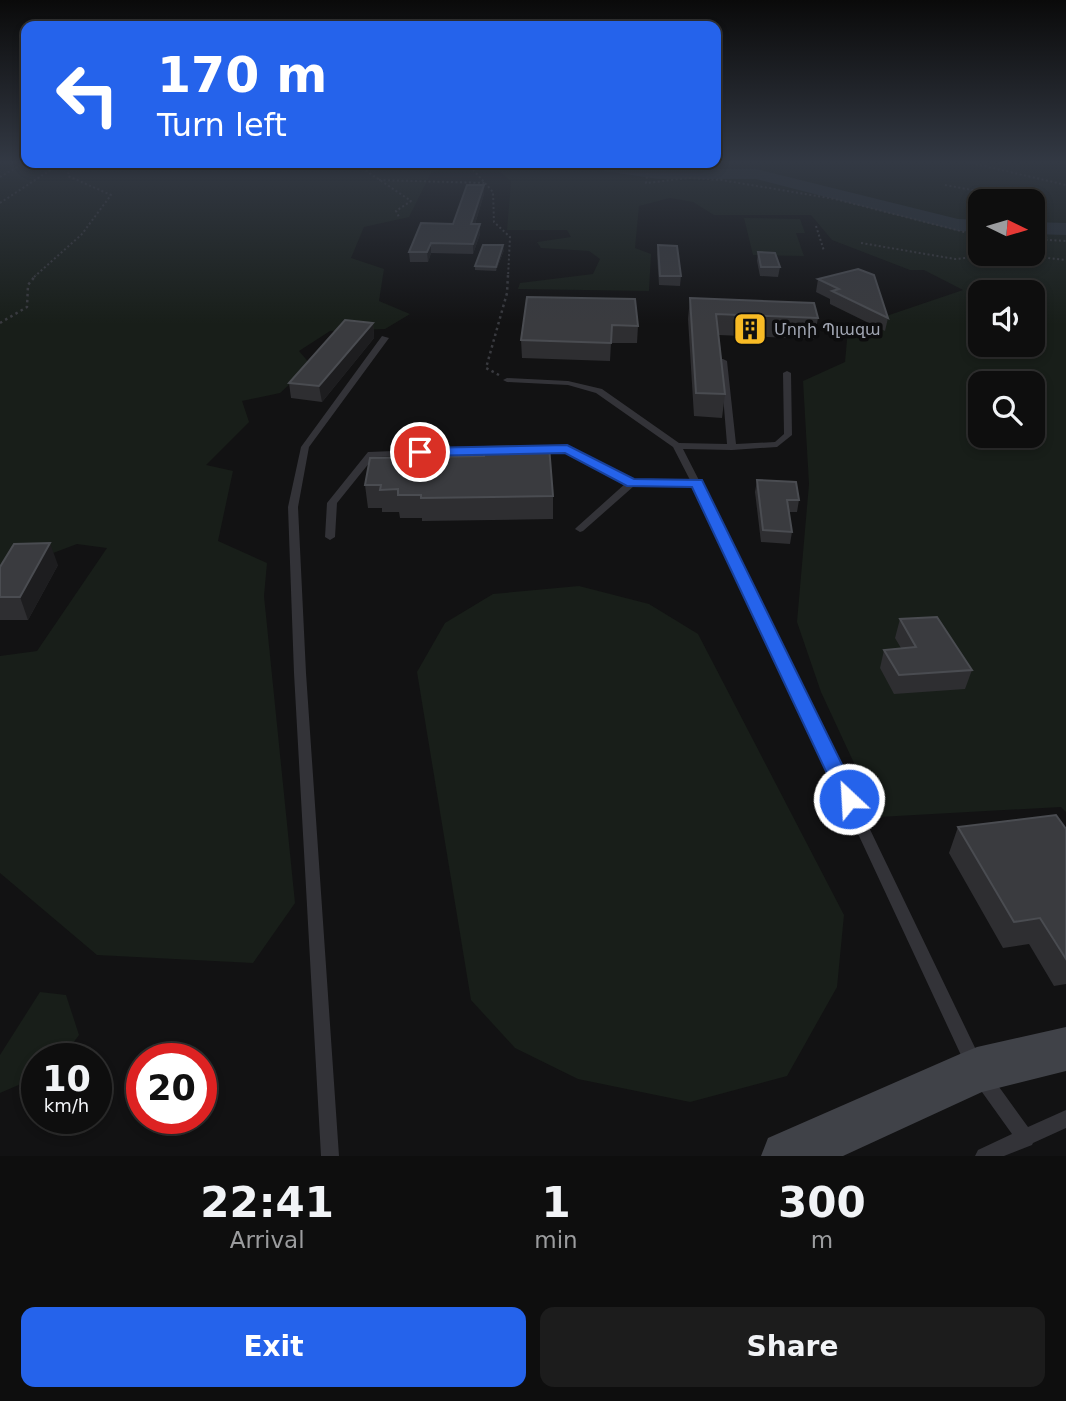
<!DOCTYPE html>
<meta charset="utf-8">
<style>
:root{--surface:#0e0e0e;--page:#1c1c1c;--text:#f1f3f6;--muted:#9b9c9e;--line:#2e2e2e;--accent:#2563eb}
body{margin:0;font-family:"DejaVu Sans","Noto Sans Armenian",sans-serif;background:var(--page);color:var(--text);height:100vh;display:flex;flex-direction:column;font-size:26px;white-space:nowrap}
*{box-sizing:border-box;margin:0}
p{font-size:23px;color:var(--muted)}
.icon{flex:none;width:38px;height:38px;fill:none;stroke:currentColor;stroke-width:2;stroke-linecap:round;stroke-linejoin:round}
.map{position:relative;height:1156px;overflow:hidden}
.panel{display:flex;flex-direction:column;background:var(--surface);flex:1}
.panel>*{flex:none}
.banner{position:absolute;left:21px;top:21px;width:700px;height:147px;border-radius:14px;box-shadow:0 4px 10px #0003,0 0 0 2px var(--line);background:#2563eb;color:#fff;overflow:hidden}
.needle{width:46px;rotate:95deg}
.fabs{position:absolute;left:968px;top:189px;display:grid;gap:14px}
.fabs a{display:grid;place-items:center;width:77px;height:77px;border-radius:14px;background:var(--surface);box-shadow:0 4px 10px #0003,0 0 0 2px var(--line);font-size:35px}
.speed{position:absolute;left:21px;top:1043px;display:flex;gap:14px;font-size:35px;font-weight:700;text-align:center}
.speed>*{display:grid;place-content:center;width:91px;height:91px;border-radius:50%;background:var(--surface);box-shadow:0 4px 10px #0003,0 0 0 2px var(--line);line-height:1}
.speed small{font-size:18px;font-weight:400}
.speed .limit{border:10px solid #d22;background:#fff;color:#111}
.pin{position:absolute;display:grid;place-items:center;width:60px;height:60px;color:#fff;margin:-30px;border:4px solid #fff;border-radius:50%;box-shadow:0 2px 7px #0007}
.me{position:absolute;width:77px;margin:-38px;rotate:335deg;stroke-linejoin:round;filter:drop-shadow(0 0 5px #0008)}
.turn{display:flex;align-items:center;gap:24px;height:147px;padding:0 21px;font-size:32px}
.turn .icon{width:91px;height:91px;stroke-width:2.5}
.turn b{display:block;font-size:49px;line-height:60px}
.eta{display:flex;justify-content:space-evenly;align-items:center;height:119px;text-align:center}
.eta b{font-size:42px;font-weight:700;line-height:49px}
.primary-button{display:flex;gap:14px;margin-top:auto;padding:14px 21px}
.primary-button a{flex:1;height:80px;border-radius:14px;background:var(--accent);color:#fff;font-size:28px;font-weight:700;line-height:80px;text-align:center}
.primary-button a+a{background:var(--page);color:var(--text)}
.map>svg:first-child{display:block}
.green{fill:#181e19;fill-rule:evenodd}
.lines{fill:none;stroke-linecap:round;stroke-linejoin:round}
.river{fill:#283037;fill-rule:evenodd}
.path-far1{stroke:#393a3f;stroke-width:2;stroke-dasharray:2 2.5;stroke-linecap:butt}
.path{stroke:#393a3f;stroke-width:2.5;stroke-dasharray:2.5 3.5;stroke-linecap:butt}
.lane{fill:#333338;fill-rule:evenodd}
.secondary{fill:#404248;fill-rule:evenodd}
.wall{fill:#2e2e31}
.shaded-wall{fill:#1d1d1f}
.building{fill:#3a3b3f;stroke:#4a4c51;stroke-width:2}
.route{fill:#2563eb;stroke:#184099;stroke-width:2}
.labels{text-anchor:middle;stroke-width:7;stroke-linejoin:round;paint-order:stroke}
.far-poi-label{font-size:16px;fill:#a2a7b4;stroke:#0d0d0e;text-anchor:start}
</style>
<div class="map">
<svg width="1066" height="1156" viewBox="0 0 1066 1156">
<rect width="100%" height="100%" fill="#121213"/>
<g class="green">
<path d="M 0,162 L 1066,162 L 1066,812 L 1061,807 L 879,817 L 821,692 L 797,622 L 809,484 L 803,381 L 845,362 L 848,329 L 963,290 L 924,270 L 910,270 L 832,240 L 811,215 L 714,215 L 693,202 L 670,198 L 639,206 L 635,248 L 651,254 L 649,291 L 518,289 L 520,283 L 593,274 L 600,259 L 589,251 L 541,248 L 537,242 L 571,237 L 567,230 L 507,230 L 511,181 L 492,165 L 448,167 L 431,173 L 409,217 L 364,227 L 351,258 L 384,269 L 379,301 L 410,314 L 385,329 L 330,331 L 299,351 L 311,365 L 280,393 L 242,401 L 249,422 L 206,465 L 233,471 L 218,541 L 267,563 L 264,596 L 295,903 L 253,963 L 97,955 L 0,873 L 0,656 L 37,651 L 107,548 L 77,544 L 0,573 ZM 980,201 L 1032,201 L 1032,254 L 980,254 ZM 980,292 L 1032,292 L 1032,345 L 980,345 ZM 980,383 L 1032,383 L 1032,436 L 980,436 Z"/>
<path d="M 744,218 L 800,219 L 805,233 L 796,233 L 804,256 L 753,255 Z"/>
<path d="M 579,586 L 649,604 L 698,634 L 844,915 L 837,987 L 787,1076 L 690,1102 L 578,1079 L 515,1048 L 471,1000 L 417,672 L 445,623 L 493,594 Z"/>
<path d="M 40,992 L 66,995 L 79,1035 L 61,1059 L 37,1059 L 37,1077 L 0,1093 L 0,1055 Z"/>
</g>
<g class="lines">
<g class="river">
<path d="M 594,163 L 615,163 L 658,169 L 756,169 L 958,219 L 980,220 L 980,232 L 958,231 L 756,179 L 658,179 L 604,171 Z"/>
<path d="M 1032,222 L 1066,223 L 1066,235 L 1032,234 Z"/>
</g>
<g class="path-far1">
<path d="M 967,162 L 1066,185"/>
<path d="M 361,163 L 365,170 L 411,201 L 396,211 L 399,217"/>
<path d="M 467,163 L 493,192 L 494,222 L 510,237 L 508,277"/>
<path d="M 680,163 L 648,169 L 646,183 L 689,178 L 721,180 L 835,199 L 980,236"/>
<path d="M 0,177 L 26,162"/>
<path d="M 379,180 L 486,183"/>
<path d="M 945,185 L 999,195 L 998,201"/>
<path d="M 0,203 L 61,163"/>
<path d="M 816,226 L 824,251"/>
<path d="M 1032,235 L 1048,238"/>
<path d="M 1032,239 L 1066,241"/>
<path d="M 861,243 L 955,259 L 1009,254 L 1066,260"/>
<path d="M 34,277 L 82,234 L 111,195 L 68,176 L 70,163"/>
</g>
<g class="path">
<path d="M 0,323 L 27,307 L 28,285 L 36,275"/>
<path d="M 499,375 L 486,368 L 507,293 L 508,275"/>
</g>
<g class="lane">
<path d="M 382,336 L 389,338 L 309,447 L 298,507 L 306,673 L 339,1156 L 321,1156 L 294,673 L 288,507 L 301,447 Z"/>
<path d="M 720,359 L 723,359 L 727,361 L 736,444 L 775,442 L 784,434 L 783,373 L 787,371 L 791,373 L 792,435 L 777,447 L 732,450 L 683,449 L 749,578 L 979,1056 L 981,1062 L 979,1068 L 973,1070 L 967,1068 L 739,578 L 693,486 L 634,486 L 583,531 L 580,532 L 575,529 L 577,527 L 626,483 L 565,452 L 536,452 L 532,449 L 536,446 L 570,447 L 634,480 L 690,480 L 673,447 L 596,393 L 568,385 L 507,382 L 503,380 L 507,378 L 568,381 L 602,389 L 679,443 L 727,444 Z"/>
<path d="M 499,447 L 502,448 L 502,452 L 374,457 L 337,503 L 335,537 L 330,540 L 325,537 L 327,503 L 368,452 Z"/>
<path d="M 983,1071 L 989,1073 L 1028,1127 L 1066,1110 L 1066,1128 L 1033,1143 L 1032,1145 L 1004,1156 L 975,1156 L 978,1150 L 1012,1134 L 977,1085 L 975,1079 L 977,1073 Z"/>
</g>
<path class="secondary" d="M 1066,1027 L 1066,1071 L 982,1092 L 843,1156 L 761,1156 L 768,1138 L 960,1054 L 977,1047 Z"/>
</g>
<g class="wall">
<path d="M 484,185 L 484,194 L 475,224 L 480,224 L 480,234 L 473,254 L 431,253 L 428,262 L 410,262 L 409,252 L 453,224 Z"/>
<path d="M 658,245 L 681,276 L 680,286 L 659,285 L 657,254 Z"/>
<path d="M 504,250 L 496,271 L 475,270 L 475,266 Z"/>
<path d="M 758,252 L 780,267 L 778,277 L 760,276 L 757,261 Z"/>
<path d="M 858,269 L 888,318 L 885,331 L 830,304 L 830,299 L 816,292 L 818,279 Z"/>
<path d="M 690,298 L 818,318 L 814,339 L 719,335 L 725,394 L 722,418 L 694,416 L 688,319 Z"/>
<path d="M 635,299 L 638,326 L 637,343 L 611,343 L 610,361 L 522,358 L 521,340 Z"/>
<path d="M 373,323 L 374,338 L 322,402 L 291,398 L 289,383 Z"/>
<path d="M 370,458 L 553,496 L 553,519 L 422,521 L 422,518 L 400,518 L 399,512 L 382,512 L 382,508 L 368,508 L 365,485 Z"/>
<path d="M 757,480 L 799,500 L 797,512 L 789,512 L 792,532 L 790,544 L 761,542 L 755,492 Z"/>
<path d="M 58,565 L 28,620 L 0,620 L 0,567 Z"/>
<path d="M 900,619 L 972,670 L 965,689 L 894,694 L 880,668 L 884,650 L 901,648 L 895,638 Z"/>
<path d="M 958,827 L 1066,829 L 1066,984 L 1054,986 L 1029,944 L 1003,948 L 949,853 Z"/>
</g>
<g class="shaded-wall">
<path d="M 484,185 L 484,194 L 472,234 L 471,224 Z"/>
<path d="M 480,224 L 480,234 L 473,254 L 473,244 Z"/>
<path d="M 431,243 L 431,253 L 428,262 L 427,252 Z"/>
<path d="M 503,245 L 504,250 L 496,271 L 496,267 Z"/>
<path d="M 373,323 L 374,338 L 322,402 L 319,386 Z"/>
<path d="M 50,543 L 58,565 L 28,620 L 20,597 Z"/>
</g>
<g class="building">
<path d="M 467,185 L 484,185 L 471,224 L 480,224 L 473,244 L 431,243 L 427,252 L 409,252 L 421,223 L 453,224 Z"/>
<path d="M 483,245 L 503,245 L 496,267 L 475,266 Z"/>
<path d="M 658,245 L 677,246 L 681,276 L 660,276 Z"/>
<path d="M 758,252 L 775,253 L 780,267 L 761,267 Z"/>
<path d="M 858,269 L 874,275 L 888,318 L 832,291 L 839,289 L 818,279 Z"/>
<path d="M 527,297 L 635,299 L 638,326 L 612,325 L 611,343 L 521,340 Z"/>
<path d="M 690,298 L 814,303 L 818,318 L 716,314 L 725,394 L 696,393 Z"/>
<path d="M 345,320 L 373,323 L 319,386 L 289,383 Z"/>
<path d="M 549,446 L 553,496 L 421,498 L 421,495 L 398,495 L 398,489 L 380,490 L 381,485 L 365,485 L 370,458 L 484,456 L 484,447 Z"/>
<path d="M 757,480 L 796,482 L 799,500 L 787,500 L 792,532 L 763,530 Z"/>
<path d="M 50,543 L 20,597 L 0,597 L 0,567 L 14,544 Z"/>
<path d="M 937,617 L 972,670 L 899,675 L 884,650 L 916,647 L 900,619 Z"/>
<path d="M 1056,815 L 1066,829 L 1066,959 L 1040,918 L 1014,922 L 958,827 Z"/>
</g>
<linearGradient id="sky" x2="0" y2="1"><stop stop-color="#0a0a0a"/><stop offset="0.5" stop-color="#333944"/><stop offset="1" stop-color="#333944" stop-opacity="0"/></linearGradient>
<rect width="1066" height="324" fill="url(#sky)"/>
<path class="route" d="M 567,445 L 634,479 L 702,480 L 859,799 L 856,805 L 849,807 L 842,805 L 839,799 L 692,487 L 627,486 L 565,453 L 420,456 L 413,452 L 420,448 Z"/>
<defs>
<symbol id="building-square" viewBox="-11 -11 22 22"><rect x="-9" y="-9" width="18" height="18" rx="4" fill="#f8bb25" stroke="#0d0d0e"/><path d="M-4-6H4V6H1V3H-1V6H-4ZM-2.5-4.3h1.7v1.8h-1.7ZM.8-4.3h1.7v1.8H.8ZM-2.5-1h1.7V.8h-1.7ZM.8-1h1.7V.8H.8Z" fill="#111"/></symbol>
</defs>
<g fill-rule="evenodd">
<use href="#building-square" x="731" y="310" width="38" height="38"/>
</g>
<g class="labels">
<g class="far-poi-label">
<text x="774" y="335">Մորի Պլազա</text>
</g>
</g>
</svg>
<div class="fabs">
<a><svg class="needle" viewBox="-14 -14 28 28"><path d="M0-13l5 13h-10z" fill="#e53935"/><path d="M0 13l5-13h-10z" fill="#9b9c9e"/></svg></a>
<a><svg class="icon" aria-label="sound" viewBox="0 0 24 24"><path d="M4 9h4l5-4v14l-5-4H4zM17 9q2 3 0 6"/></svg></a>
<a><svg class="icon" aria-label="search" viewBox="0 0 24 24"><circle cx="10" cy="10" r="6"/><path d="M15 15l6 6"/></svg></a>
</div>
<div class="speed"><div>10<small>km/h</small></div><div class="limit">20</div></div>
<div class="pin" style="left:420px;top:452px;background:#d93025"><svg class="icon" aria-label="arrive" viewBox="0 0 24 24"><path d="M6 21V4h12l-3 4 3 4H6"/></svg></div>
<svg class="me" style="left:849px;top:799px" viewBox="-20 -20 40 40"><circle r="17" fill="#2563eb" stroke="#fff" stroke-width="3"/><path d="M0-11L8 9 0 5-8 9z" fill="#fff"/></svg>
<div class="banner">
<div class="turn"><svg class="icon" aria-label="left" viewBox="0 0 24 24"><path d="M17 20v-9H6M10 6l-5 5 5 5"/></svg><div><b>170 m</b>Turn left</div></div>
</div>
</div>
<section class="panel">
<div class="eta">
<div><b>22:41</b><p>Arrival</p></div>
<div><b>1</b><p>min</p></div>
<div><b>300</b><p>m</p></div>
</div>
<div class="primary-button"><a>Exit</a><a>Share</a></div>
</section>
